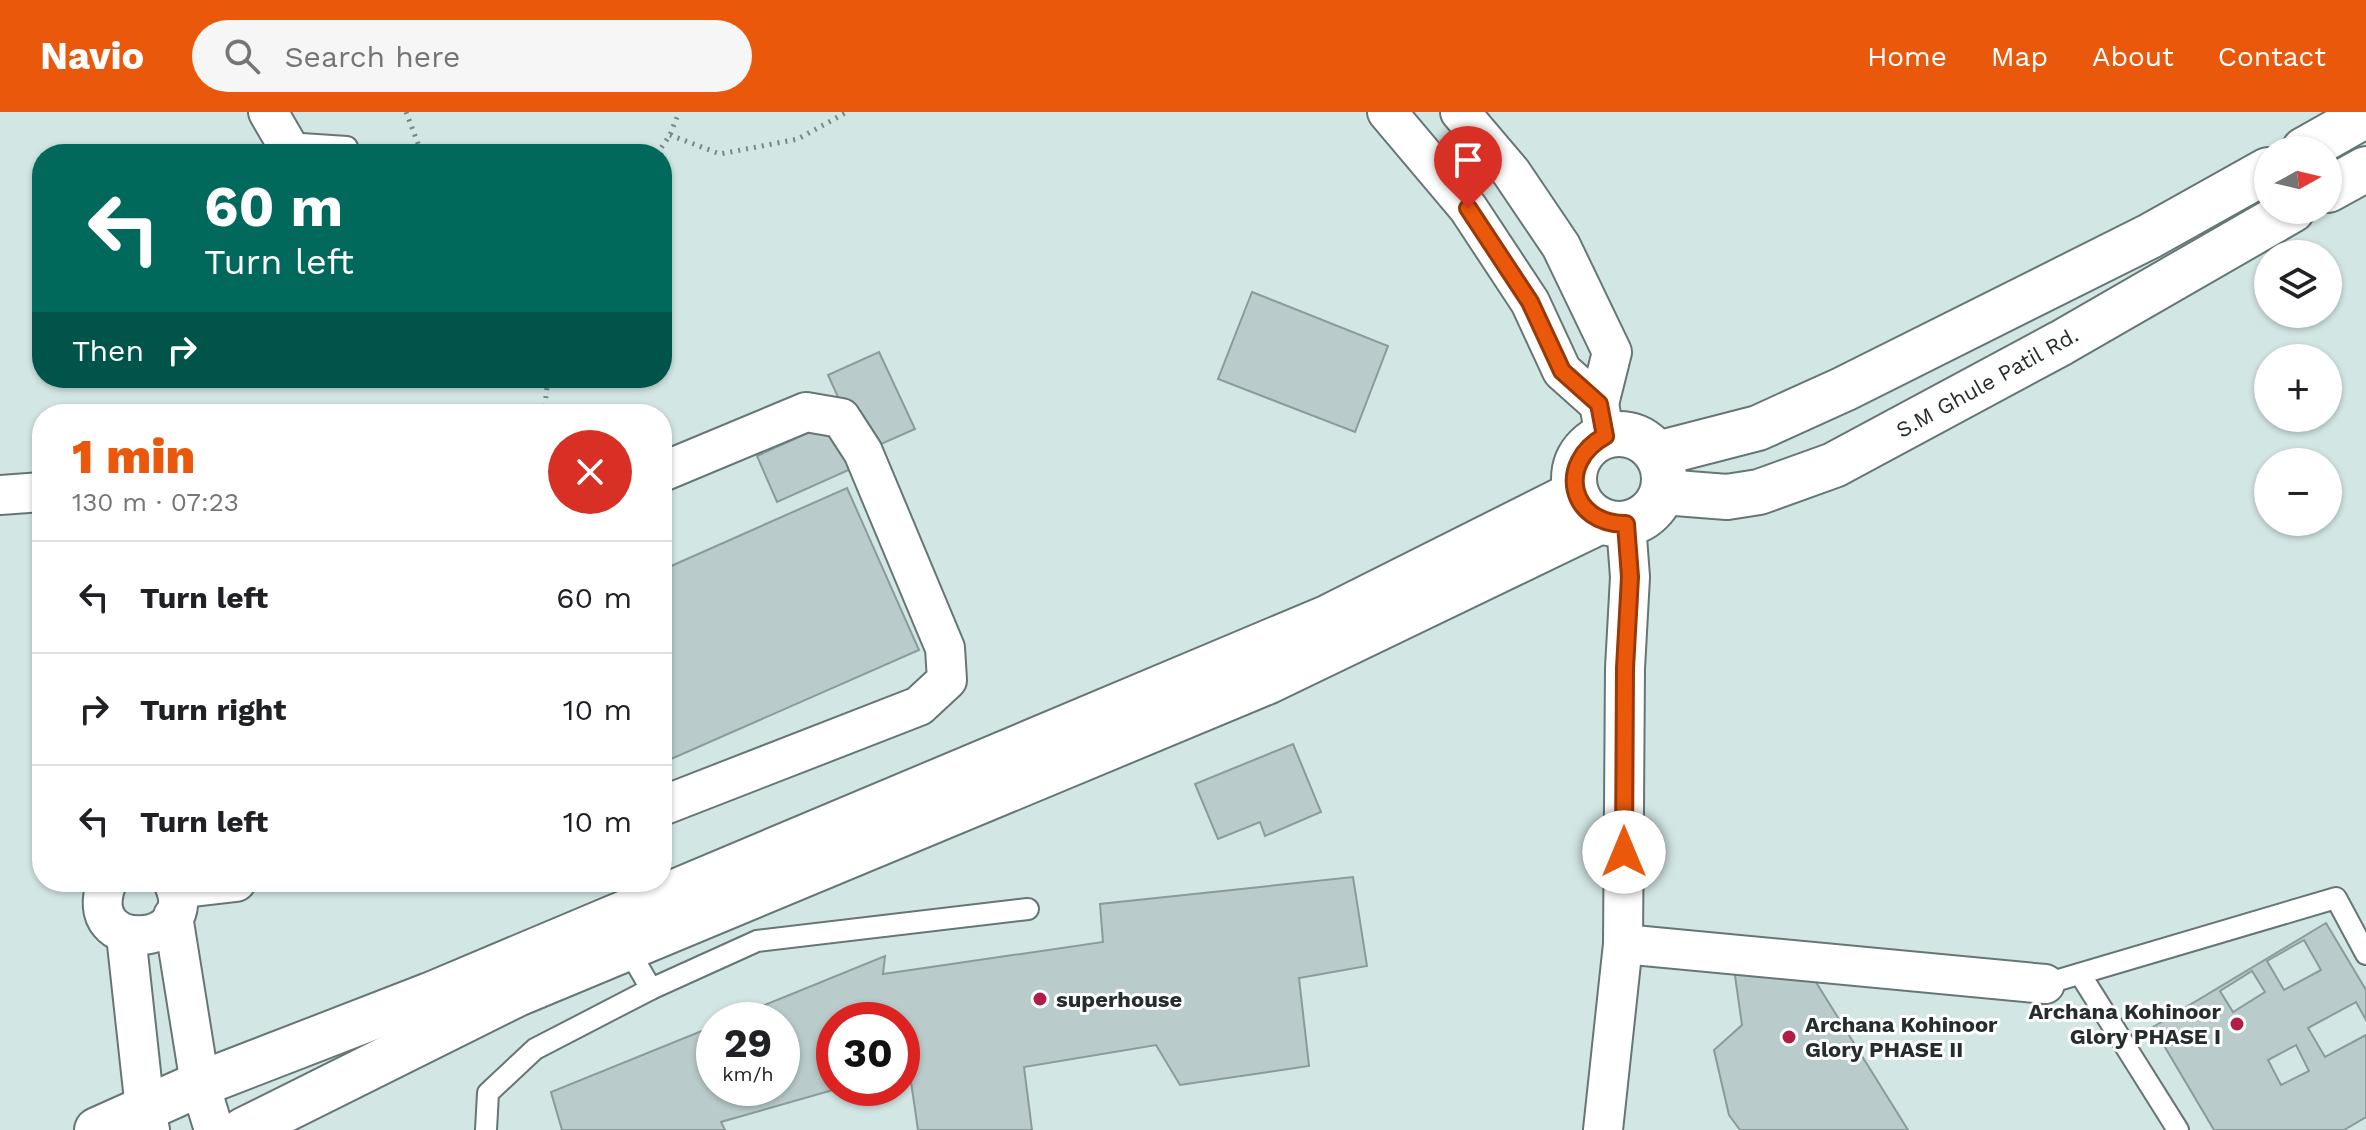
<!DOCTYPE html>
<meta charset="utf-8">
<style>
:root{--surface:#fff;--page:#f6f6f6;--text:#202124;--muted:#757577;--line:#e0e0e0;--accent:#ea580c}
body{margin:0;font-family:"Work Sans",sans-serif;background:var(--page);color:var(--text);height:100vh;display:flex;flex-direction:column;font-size:30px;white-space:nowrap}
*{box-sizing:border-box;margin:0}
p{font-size:26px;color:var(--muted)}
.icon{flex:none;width:44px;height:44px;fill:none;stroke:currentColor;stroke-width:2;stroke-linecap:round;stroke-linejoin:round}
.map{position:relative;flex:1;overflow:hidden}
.panel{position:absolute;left:32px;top:292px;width:640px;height:488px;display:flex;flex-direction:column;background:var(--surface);border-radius:32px;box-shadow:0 2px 6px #0004}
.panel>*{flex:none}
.banner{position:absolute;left:32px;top:32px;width:640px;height:244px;border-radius:32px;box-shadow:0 2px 6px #0004;background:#00695c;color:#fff;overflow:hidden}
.needle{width:52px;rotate:82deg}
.tools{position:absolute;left:2254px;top:24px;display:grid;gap:16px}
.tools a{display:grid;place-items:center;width:88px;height:88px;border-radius:50%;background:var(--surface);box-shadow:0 2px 6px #0004;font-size:40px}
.speed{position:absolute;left:696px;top:890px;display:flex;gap:16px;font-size:40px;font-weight:700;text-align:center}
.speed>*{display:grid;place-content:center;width:104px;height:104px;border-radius:50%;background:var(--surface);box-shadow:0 2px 6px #0004;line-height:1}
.speed small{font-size:20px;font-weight:400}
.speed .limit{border:12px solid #d22;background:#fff;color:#111}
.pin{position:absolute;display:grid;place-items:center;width:68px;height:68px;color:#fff;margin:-82px -34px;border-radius:50% 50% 50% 0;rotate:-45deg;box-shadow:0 0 8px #0007}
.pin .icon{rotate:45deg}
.me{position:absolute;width:88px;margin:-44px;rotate:0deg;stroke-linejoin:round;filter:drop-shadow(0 0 6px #0008)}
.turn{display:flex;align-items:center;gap:28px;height:168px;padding:0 40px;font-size:36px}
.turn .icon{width:104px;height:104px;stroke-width:2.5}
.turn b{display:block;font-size:56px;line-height:68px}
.then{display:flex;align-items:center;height:76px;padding:0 40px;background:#0003;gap:16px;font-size:30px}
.round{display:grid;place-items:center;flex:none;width:84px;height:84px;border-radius:42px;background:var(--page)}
.head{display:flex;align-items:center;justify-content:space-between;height:136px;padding:0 40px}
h1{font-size:48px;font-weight:800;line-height:60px;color:var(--accent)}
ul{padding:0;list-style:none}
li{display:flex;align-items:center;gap:24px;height:112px;padding:0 40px;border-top:2px solid var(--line)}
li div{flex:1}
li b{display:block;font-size:30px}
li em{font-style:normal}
header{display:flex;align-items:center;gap:48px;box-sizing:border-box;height:112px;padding:0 40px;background:var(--accent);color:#fff}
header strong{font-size:38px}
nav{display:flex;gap:44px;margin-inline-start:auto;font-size:28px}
.search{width:560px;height:72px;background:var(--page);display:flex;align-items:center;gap:20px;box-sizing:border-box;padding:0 28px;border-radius:44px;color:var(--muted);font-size:30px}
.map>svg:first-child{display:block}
.building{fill:#b9cbca;stroke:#8a9b9a;stroke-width:2;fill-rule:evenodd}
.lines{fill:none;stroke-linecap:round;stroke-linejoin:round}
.lane-casing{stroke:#657675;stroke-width:24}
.street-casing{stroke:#657675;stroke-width:42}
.secondary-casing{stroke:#657675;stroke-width:48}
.path{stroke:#788584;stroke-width:5;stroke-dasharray:2 6;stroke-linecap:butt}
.lane{stroke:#fff;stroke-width:20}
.street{stroke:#fff;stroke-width:38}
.secondary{stroke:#fff;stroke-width:44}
.route-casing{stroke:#983908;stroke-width:20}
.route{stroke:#ea580c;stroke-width:14}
.poi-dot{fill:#b01e47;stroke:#fff;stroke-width:3}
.labels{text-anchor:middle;stroke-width:6;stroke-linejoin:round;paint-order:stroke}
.street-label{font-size:22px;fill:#262d2d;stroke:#fff}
.poi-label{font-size:22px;font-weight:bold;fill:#262d2d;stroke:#fff;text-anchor:start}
</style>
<header>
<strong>Navio</strong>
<div class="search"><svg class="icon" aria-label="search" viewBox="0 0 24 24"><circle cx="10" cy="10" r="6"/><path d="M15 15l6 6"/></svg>Search here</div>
<nav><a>Home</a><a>Map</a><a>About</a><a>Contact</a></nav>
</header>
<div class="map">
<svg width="2366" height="1018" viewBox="0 0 2366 1018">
<rect width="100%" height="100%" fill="#d2e6e4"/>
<g class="building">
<path d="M 1252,180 L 1388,234 L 1355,320 L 1218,267 Z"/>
<path d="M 879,240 L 915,317 L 863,340 L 828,263 Z"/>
<path d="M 841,306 L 862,352 L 777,390 L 757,344 Z"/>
<path d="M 847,376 L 919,538 L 662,651 L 662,458 Z"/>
<path d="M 1293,632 L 1321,700 L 1265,724 L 1260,710 L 1218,727 L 1195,672 Z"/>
<path d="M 1353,765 L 1367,854 L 1299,866 L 1309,954 L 1180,973 L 1156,933 L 1024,955 L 1032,1018 L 918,1018 L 909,956 L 902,958 L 902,908 L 834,908 L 834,976 L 840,976 L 721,1010 L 725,1018 L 562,1018 L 551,980 L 714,914 L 714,976 L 782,976 L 782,908 L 728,908 L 885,844 L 883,862 L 1103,830 L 1100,792 Z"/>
<path d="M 2326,811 L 2366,878 L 2366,908 L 2356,890 L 2308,916 L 2325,945 L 2366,923 L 2366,1005 L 2344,1018 L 2214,1018 L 2153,915 ZM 2304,828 L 2321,858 L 2284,878 L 2267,849 ZM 2252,859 L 2265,880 L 2233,900 L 2220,879 ZM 2296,933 L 2309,959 L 2281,973 L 2268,948 Z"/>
<path d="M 1734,857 L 1814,867 L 1908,1018 L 1740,1018 L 1729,1003 L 1714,938 L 1742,913 Z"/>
</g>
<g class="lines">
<defs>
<g id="lane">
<path d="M 286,31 L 347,35"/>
<path d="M 2080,862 L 2178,1018"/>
<path d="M 2045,872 L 2336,786 L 2366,842"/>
<path d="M 651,877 L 757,829 L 1028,797"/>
<path d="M 486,1018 L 488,981 L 535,937 L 651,877 L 627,835"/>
</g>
<g id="street">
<path d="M 268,0 L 286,31 L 289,42"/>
<path d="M 1387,0 L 1468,96 L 1530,190 L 1562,259 L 1599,292 L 1605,324"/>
<path d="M 1460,0 L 1511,60 L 1561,134 L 1612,240 L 1599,292"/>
<path d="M 662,360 L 806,300 L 841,306 L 863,340 L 945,536 L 947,568 L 919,594 L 662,694"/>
<path d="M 0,383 L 42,380"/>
<path d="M 107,770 C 78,846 205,836 173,770"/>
<path d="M 176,777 L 236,770"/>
<path d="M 173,804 L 200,972 L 214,1018"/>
<path d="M 126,823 L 145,997 L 150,1018"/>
<path d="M 1623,832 L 2045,872"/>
<path d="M 1603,1018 L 1623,832 L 1625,556 L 1630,465 L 1626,412"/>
</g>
<g id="secondary">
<path d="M 2304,38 L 2366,3"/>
<path d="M 2328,78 L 2366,57"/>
<circle cx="1619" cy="367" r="45"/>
<path d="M 1657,342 L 1758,316 L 1844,277 L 2150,124 L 2268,58"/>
<path d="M 1663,380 L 1727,385 L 1759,380 L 1834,353 L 2061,231 L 2292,98"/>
<path d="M 97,1018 L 200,972 L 430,883 L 1329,505 L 1576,381"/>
<path d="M 244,1018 L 517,882 L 1269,569 L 1601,409"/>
</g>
</defs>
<use href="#lane" class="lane-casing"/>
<use href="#street" class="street-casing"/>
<use href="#secondary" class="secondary-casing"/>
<g class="path">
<path d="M 406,0 L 422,42"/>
<path d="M 670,23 L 720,42 L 798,27 L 847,0"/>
<path d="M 657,42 L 670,23 L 679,0"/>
<path d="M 544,302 L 548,266"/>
</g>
<use href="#lane" class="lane"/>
<use href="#street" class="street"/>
<use href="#secondary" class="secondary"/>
</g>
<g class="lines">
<defs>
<path id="route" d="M 1468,96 L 1530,190 L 1562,259 L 1599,292 L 1605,324 C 1556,351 1569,412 1626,412 L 1630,465 L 1625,556 L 1624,740"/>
</defs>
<use href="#route" class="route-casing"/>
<use href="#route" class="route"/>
</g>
<g class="poi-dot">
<circle cx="1040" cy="887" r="8"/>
<circle cx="2237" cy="912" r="8"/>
<circle cx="1789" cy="925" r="8"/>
</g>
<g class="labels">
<g class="street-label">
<text transform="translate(1987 270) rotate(-29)" y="8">S.M Ghule Patil Rd.</text>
</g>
<g class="poi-label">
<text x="1056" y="895">superhouse</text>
<text x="2221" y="907" text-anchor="end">Archana Kohinoor<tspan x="2221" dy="25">Glory PHASE I</tspan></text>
<text x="1805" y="920">Archana Kohinoor<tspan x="1805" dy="25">Glory PHASE II</tspan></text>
</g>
</g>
</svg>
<div class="tools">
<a><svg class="needle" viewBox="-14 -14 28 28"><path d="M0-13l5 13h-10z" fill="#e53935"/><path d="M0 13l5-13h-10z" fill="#757577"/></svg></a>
<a><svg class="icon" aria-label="layers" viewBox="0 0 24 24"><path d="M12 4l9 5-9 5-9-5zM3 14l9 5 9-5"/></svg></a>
<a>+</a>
<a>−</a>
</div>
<div class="speed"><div>29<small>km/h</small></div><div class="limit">30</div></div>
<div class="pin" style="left:1468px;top:96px;background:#d93025"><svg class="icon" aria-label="arrive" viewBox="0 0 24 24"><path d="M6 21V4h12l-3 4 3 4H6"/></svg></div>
<svg class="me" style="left:1624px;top:740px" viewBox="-20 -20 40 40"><circle r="19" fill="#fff"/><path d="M0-13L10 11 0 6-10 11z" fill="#ea580c"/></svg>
<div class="banner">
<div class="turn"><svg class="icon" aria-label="left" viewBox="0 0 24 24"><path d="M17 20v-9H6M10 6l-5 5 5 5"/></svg><div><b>60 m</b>Turn left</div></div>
<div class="then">Then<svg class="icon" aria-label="right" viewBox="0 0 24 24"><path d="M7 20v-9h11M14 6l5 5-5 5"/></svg></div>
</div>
<section class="panel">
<div class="head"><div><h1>1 min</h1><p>130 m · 07:23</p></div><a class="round" style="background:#d93025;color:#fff"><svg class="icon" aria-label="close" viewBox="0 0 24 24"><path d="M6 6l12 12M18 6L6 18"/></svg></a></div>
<ul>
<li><svg class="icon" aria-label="left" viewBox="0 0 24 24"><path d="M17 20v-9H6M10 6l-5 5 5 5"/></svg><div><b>Turn left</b></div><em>60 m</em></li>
<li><svg class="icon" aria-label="right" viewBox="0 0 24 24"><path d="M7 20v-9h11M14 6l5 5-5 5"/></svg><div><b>Turn right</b></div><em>10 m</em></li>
<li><svg class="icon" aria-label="left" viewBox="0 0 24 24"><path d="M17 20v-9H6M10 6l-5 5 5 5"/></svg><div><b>Turn left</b></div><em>10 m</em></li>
</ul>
</section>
</div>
